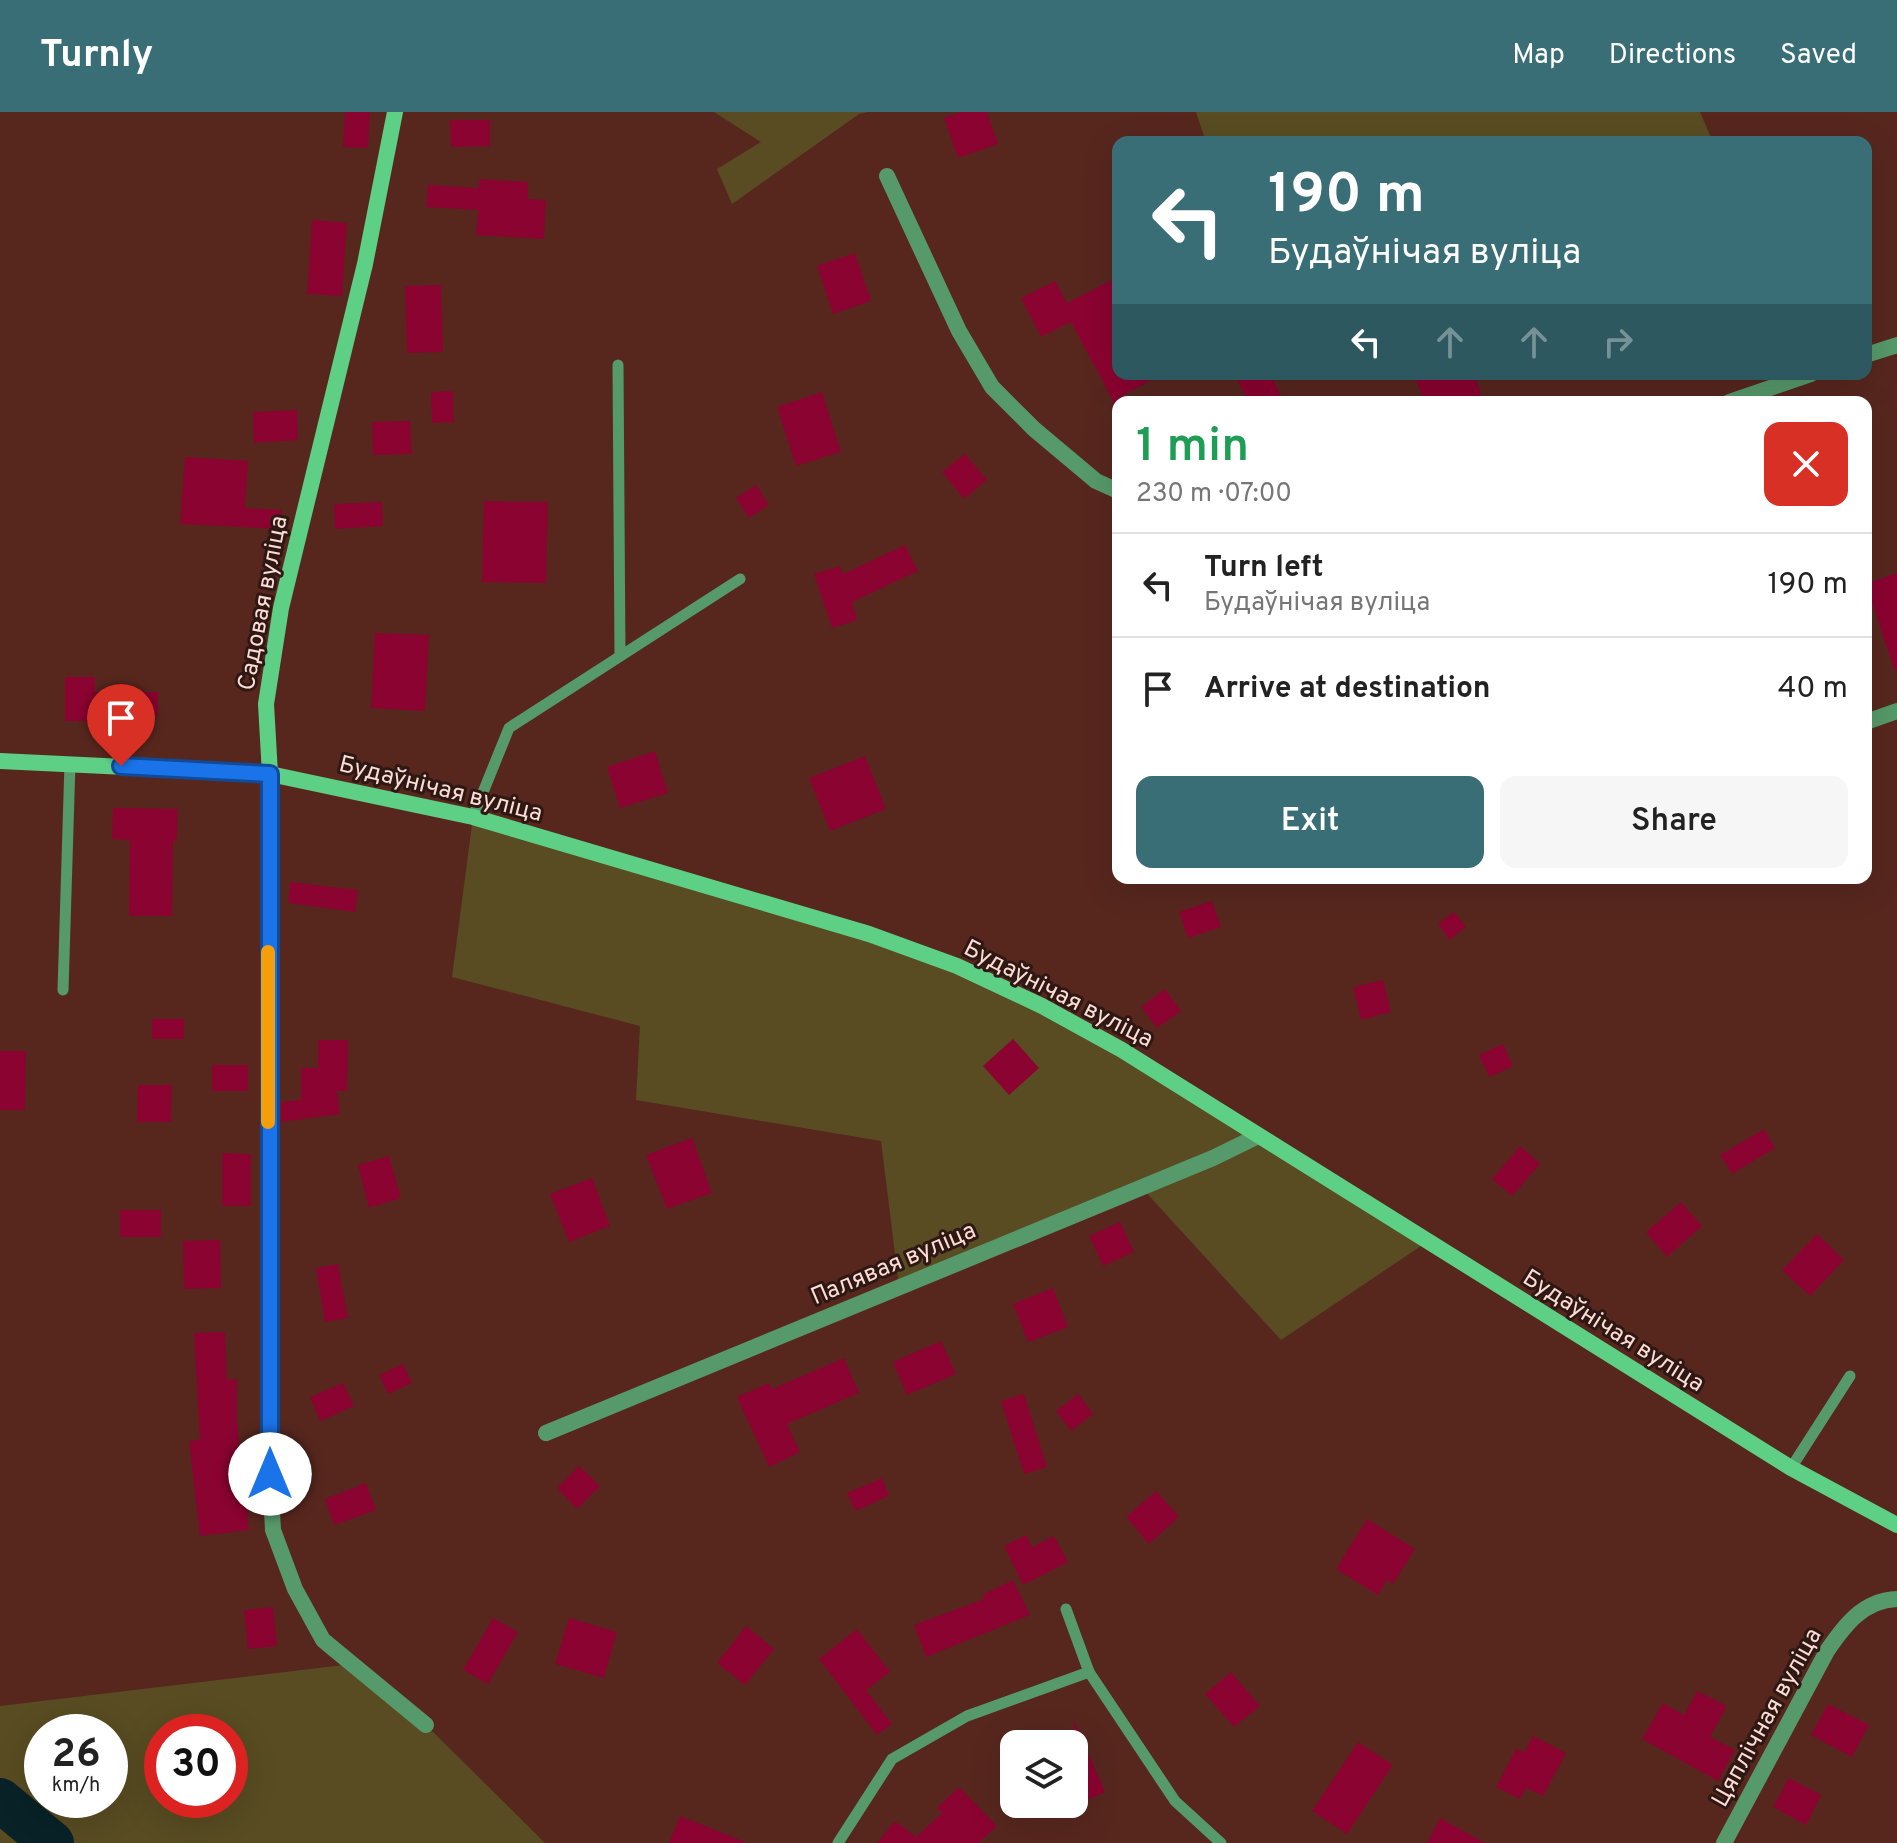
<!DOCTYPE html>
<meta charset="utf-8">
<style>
:root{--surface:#fff;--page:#f6f6f6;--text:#222;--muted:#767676;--line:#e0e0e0;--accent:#396e77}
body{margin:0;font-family:Overpass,sans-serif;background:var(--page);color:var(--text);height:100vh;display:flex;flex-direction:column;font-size:30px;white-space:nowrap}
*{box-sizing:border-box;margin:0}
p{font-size:26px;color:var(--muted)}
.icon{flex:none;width:44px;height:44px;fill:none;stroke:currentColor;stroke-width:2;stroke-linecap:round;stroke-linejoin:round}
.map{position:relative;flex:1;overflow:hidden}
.details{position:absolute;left:1112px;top:284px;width:760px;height:488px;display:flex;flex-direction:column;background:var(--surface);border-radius:16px;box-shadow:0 8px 32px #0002}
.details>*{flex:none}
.top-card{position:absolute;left:1112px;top:24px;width:760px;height:244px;border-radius:16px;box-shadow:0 8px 32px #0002;background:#396e77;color:#fff;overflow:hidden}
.tools{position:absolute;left:1000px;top:1618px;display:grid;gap:16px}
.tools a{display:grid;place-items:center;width:88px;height:88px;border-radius:16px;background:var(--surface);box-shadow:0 8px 32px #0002;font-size:40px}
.speed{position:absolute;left:24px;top:1602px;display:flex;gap:16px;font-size:40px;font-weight:700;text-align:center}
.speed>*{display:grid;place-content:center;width:104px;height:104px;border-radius:50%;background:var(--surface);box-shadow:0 8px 32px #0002;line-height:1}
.speed small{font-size:20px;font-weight:400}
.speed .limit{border:12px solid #d22;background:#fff;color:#111}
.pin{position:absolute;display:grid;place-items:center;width:68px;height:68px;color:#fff;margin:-82px -34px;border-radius:50% 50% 50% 0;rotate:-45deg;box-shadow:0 0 8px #0007}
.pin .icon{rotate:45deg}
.me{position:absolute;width:88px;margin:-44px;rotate:0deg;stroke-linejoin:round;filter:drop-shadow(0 0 6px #0008)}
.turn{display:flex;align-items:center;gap:28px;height:168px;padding:0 24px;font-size:36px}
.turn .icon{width:104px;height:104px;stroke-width:2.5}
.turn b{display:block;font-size:56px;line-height:68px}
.lanes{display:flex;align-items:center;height:76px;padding:0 24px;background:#0003;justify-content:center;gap:40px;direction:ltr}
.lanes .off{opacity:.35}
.round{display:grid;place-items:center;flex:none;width:84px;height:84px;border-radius:16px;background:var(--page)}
.overview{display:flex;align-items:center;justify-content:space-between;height:136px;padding:0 24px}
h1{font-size:48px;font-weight:600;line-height:60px;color:#1e9e55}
.button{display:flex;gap:16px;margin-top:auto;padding:16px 24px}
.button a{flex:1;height:92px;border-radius:16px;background:var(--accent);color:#fff;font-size:32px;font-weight:600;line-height:92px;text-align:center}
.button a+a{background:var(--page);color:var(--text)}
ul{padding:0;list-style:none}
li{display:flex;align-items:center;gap:24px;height:104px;padding:0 24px;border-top:2px solid var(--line)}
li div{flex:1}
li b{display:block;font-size:30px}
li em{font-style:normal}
header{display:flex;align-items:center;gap:48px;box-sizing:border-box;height:112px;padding:0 40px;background:var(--accent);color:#fff}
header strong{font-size:38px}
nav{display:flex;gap:44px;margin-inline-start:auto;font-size:28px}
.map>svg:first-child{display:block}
.green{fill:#594c22;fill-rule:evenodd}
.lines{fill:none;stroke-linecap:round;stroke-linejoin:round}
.river{stroke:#082227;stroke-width:44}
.building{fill:#8b0331}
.lane{stroke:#56996a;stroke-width:11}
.street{stroke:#56996a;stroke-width:16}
.secondary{stroke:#5ed085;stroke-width:16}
.route-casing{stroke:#114b97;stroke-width:20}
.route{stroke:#1a73e8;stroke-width:14}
.slow{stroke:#f59e0b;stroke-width:14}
.labels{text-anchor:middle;stroke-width:6;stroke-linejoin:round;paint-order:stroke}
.street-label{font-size:24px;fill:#fcdcd5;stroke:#2e1813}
</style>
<header>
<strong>Turnly</strong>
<nav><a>Map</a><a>Directions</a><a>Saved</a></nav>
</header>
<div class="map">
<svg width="1897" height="1731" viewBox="0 0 1897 1731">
<rect width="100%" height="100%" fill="#57271e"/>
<g class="green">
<path d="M 714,0 L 869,0 L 859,2 L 732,92 L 717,57 L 761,30 Z"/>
<path d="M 1196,0 L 1700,0 L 1713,30 L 1206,30 Z"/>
<path d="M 473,705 L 772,791 L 1042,894 L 1427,1130 L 1281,1228 L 1141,1075 L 899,1174 L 881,1029 L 636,988 L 640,914 L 452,865 Z"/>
<path d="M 352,1552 L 426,1613 L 545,1731 L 0,1731 L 0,1594 ZM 42,1620 L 110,1620 L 110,1688 L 42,1688 ZM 162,1620 L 230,1620 L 230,1688 L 162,1688 Z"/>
</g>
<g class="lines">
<path class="river" d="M 0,1688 L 52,1731"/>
</g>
<g class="building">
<path d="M 345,0 L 370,0 L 368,36 L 343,35 Z"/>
<path d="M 961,0 L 987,0 L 998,32 L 958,46 L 944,6 Z"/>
<path d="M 450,8 L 490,8 L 490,34 L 451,35 Z"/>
<path d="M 479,67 L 528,70 L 528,87 L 546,88 L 544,127 L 476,123 L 478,98 L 426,95 L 428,73 L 479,76 Z"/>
<path d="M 312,108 L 347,111 L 342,184 L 307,182 Z"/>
<path d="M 855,141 L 871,189 L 833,202 L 817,154 Z"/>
<path d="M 1118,165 L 1118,262 L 1162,262 L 1118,286 L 1118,298 L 1071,210 L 1041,225 L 1021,186 L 1055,169 L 1067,191 Z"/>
<path d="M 441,173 L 443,240 L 407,241 L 405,174 Z"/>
<path d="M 1248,262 L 1270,262 L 1284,290 L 1248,290 L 1237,267 Z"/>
<path d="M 1414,262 L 1474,262 L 1482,286 L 1470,290 L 1424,290 Z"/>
<path d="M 453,279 L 454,310 L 432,311 L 431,280 Z"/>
<path d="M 822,280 L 841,340 L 796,354 L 777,295 Z"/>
<path d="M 297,298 L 298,328 L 254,331 L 253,300 Z"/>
<path d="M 410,309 L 412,342 L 373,343 L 372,310 Z"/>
<path d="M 965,342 L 987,368 L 964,387 L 942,360 Z"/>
<path d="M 185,345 L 248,349 L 245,396 L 282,398 L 281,417 L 180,412 Z"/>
<path d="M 756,373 L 769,393 L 749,406 L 736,386 Z"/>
<path d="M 484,389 L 548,390 L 546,471 L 482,470 Z"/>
<path d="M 382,390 L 383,414 L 335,417 L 334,392 Z"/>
<path d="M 905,433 L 918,459 L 852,490 L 857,508 L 832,516 L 814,462 L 840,454 L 843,462 Z"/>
<path d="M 1897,461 L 1897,557 L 1894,557 L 1866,472 Z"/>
<path d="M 375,521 L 429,523 L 425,599 L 371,596 Z"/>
<path d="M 65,565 L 95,565 L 95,580 L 158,580 L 158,603 L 95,602 L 95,609 L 65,609 Z"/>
<path d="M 655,639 L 668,681 L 620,696 L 607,655 Z"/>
<path d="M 865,644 L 886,697 L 830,719 L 809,666 Z"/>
<path d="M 113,696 L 178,697 L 177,729 L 173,729 L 172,804 L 129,804 L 130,728 L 112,727 Z"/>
<path d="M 290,770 L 358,778 L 355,800 L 288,791 Z"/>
<path d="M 1212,789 L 1221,815 L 1188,826 L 1179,800 Z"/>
<path d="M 1454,800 L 1466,815 L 1449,828 L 1438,812 Z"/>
<path d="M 1383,868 L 1391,900 L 1361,908 L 1353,875 Z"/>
<path d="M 1165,877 L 1181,899 L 1157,916 L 1141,895 Z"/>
<rect x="152" y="907" width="32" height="20"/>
<path d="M 1013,927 L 1039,956 L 1009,983 L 983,954 Z"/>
<path d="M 318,928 L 348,928 L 347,979 L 337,979 L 340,1002 L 281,1010 L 281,990 L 301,988 L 301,956 L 318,956 Z"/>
<path d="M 1503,932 L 1513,954 L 1489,965 L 1479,943 Z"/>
<path d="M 0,939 L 26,939 L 25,998 L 0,998 Z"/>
<rect x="212" y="953" width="36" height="26"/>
<path d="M 138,973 L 172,973 L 171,1010 L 137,1010 Z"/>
<path d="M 1764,1017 L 1775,1036 L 1732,1062 L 1720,1043 Z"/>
<path d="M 692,1026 L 712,1081 L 667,1097 L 646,1043 Z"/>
<path d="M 1520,1034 L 1540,1052 L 1512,1084 L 1492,1067 Z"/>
<path d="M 222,1041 L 251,1042 L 251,1094 L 222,1094 Z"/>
<path d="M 389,1044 L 401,1086 L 369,1096 L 358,1053 Z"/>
<path d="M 592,1066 L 610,1114 L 569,1130 L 550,1082 Z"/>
<path d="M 1681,1090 L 1702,1114 L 1667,1145 L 1646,1120 Z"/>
<rect x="120" y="1098" width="41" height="27"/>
<path d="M 1120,1110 L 1134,1140 L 1103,1154 L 1089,1124 Z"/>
<path d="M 1817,1122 L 1844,1148 L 1810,1184 L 1782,1158 Z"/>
<path d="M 220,1128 L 221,1176 L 184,1177 L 183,1129 Z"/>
<path d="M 338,1152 L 348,1206 L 325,1210 L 316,1156 Z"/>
<path d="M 1053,1176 L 1068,1215 L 1028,1230 L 1013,1192 Z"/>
<path d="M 225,1220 L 227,1268 L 237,1267 L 237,1312 L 249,1418 L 200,1424 L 189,1329 L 200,1328 L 194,1221 Z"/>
<path d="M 941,1229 L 956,1262 L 907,1283 L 893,1250 Z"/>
<path d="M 844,1246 L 859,1281 L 787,1312 L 800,1340 L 769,1355 L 737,1285 L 769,1271 L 772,1277 Z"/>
<path d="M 403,1252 L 412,1271 L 388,1282 L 379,1263 Z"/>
<path d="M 343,1271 L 354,1294 L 320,1309 L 310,1285 Z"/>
<path d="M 1024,1282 L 1047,1355 L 1024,1362 L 1001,1289 Z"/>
<path d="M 1078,1282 L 1093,1302 L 1071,1319 L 1056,1299 Z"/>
<path d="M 579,1354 L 600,1374 L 577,1397 L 557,1376 Z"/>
<path d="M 882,1366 L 889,1384 L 855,1399 L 847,1381 Z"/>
<path d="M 366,1371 L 376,1398 L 334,1413 L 325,1387 Z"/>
<path d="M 1156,1379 L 1179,1405 L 1149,1432 L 1126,1405 Z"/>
<path d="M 1367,1407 L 1415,1437 L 1393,1472 L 1387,1468 L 1378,1483 L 1336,1457 Z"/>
<path d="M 1026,1423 L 1032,1435 L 1054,1424 L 1068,1450 L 1023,1473 L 1004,1434 Z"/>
<path d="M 1013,1468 L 1030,1503 L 926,1545 L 914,1513 L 984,1487 L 982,1483 Z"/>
<path d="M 273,1495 L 277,1534 L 248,1537 L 244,1498 Z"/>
<path d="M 493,1506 L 518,1520 L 488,1572 L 463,1558 Z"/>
<path d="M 569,1506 L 617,1520 L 604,1566 L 555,1552 Z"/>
<path d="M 746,1514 L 774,1537 L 745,1573 L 717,1551 Z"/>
<path d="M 857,1517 L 890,1560 L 866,1578 L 892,1612 L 877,1623 L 819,1547 Z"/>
<path d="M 1231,1560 L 1260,1594 L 1234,1615 L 1205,1582 Z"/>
<path d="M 1697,1579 L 1727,1594 L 1710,1625 L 1735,1638 L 1718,1669 L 1642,1627 L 1663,1591 L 1684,1603 Z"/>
<path d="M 1828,1592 L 1869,1613 L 1852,1645 L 1811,1623 Z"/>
<path d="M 1074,1608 L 1105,1680 L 1074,1694 Z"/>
<path d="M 1533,1624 L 1566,1641 L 1543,1684 L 1526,1676 L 1520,1687 L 1496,1675 L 1516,1637 L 1524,1640 Z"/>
<path d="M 1358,1630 L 1393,1653 L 1347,1722 L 1312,1699 Z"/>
<path d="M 1789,1666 L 1821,1683 L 1806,1713 L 1773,1695 Z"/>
<path d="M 959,1675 L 997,1714 L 979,1731 L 877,1731 L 895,1709 L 916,1725 L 942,1701 L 937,1696 Z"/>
<path d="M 680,1704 L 745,1730 L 744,1731 L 669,1731 Z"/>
<path d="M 1440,1706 L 1485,1731 L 1427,1731 Z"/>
</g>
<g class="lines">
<g class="lane">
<path d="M 618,253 L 620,544"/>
<path d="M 473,705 L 509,616 L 740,467"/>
<path d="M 63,878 L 70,651"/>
<path d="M 1791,1356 L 1850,1264"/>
<path d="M 1066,1497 L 1089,1560 L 1175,1689 L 1221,1731"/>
<path d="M 838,1731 L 892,1647 L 967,1604 L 1089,1560"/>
</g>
<g class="street">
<path d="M 887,64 L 959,219 L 992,275 L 1034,317 L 1096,369 L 1118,379"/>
<path d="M 1866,243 L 1897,233"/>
<path d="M 1729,290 L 1811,262"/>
<path d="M 1866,610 L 1897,599"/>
<path d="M 270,662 L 270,1362 L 273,1418 L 295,1477 L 323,1528 L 426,1613"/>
<path d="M 546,1321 L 1213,1046 L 1258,1024"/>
<path d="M 1724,1731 L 1827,1539 C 1844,1514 1863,1488 1897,1487"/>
</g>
<g class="secondary">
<path d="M 0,649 L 270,662 L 473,705 L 869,822 L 957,854 L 1042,894 L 1122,938 L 1791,1356 L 1897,1413"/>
<path d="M 270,662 L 266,592 L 281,496 L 365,152 L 395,0"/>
</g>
</g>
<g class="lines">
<defs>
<path id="route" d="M 121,654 L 270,662 L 270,1362"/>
</defs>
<use href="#route" class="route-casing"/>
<use href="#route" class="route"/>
<path class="slow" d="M 268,840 L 268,1010"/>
</g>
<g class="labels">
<g class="street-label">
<text transform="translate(262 491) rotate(-79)" y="8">Садовая вуліца</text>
<text transform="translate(441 676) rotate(14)" y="8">Будаўнічая вуліца</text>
<text transform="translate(1059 881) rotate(27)" y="8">Будаўнічая вуліца</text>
<text transform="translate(893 1151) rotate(-23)" y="8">Палявая вуліца</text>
<text transform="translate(1614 1218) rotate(32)" y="8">Будаўнічая вуліца</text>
<text transform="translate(1766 1605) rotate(-61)" y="8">Цяплічная вуліца</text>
</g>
</g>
</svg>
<div class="tools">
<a><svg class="icon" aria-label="layers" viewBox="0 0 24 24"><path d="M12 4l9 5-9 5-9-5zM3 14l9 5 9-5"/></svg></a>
</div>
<div class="speed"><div>26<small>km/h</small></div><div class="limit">30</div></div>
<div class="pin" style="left:121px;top:654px;background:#d93025"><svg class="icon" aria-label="arrive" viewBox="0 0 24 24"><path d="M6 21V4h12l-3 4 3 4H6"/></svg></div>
<svg class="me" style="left:270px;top:1362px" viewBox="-20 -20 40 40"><circle r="19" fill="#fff"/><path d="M0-13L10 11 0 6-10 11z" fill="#1a73e8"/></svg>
<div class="top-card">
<div class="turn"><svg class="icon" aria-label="left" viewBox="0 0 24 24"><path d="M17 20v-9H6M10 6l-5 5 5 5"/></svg><div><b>190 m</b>Будаўнічая вуліца</div></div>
<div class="lanes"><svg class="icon" aria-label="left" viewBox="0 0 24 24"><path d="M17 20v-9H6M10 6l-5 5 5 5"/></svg><svg class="icon off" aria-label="ahead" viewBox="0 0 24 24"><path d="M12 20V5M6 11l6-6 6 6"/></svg><svg class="icon off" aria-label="ahead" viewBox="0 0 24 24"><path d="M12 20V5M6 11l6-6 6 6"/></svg><svg class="icon off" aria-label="right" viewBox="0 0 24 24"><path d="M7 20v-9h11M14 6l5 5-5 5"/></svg></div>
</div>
<section class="details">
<div class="overview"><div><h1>1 min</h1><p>230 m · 07:00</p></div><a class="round" style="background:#d93025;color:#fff"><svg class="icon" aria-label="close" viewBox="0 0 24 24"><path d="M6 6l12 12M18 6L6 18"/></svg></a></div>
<ul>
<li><svg class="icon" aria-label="left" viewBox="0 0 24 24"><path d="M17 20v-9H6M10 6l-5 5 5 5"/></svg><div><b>Turn left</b><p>Будаўнічая вуліца</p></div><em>190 m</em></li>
<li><svg class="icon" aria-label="arrive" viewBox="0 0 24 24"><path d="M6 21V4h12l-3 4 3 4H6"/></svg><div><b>Arrive at destination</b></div><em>40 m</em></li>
</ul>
<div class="button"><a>Exit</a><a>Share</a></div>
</section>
</div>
